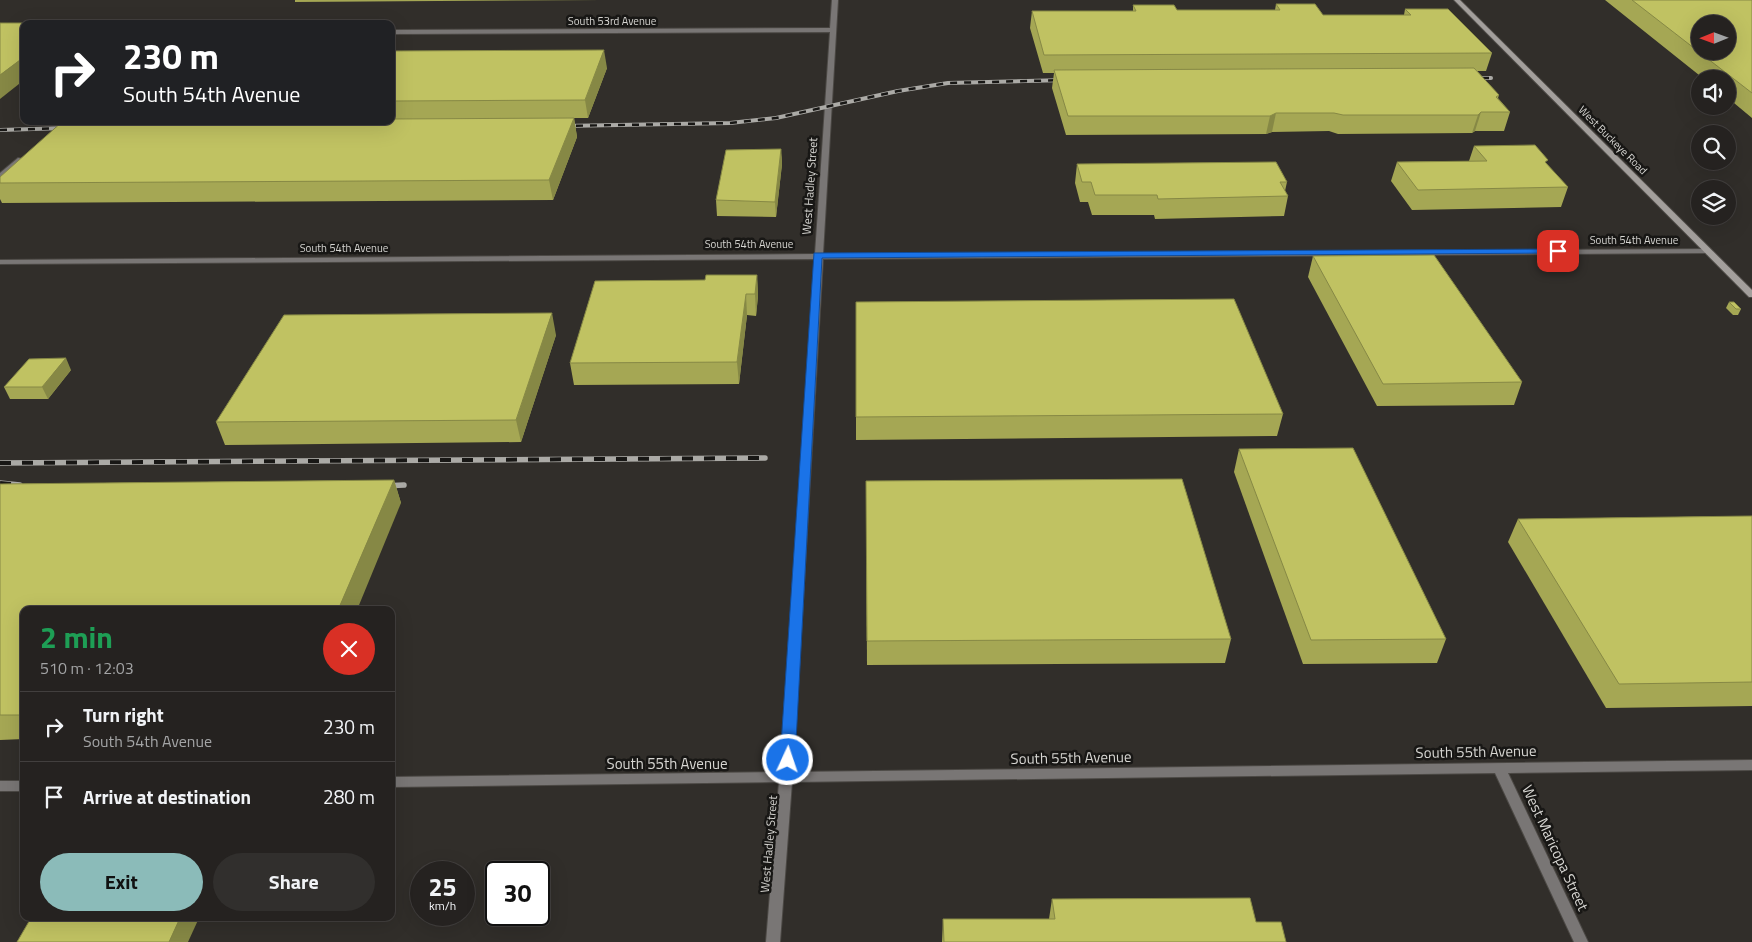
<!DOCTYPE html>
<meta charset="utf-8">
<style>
:root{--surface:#252220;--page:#312f2d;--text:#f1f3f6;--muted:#a3a4a5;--line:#423f3e;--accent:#8bbbb9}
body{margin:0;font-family:"Titillium Web",sans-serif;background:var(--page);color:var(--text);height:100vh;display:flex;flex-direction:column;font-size:19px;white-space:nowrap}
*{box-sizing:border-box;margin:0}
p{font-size:16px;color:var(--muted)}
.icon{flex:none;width:28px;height:28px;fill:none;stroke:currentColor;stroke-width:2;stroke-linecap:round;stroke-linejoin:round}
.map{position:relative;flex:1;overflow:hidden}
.drawer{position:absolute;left:20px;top:606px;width:375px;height:315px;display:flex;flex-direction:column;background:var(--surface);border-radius:10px;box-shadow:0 5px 20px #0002,0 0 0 1px var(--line)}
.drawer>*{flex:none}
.top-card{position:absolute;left:20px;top:20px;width:375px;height:105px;border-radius:10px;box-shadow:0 5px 20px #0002,0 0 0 1px var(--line);background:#202124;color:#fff;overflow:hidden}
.needle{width:32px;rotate:269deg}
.buttons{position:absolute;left:1691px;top:15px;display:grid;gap:10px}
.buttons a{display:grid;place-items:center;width:45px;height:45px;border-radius:50%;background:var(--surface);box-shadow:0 5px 20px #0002,0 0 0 1px var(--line);font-size:25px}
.speed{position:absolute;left:410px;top:861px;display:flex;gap:10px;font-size:25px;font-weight:700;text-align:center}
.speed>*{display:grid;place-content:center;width:65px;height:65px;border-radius:50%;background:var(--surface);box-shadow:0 5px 20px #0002,0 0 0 1px var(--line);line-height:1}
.speed small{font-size:12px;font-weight:400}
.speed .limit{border:2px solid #111;border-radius:8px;background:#fff;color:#111}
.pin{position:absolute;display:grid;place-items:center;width:42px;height:42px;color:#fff;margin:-21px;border-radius:10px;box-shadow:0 2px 8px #0006}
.me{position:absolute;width:55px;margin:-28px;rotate:3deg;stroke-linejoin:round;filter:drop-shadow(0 0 4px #0008)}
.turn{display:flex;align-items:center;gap:18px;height:105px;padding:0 20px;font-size:22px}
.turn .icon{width:65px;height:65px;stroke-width:2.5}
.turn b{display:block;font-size:35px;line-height:42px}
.round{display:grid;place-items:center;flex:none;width:52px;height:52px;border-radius:26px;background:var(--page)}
.headline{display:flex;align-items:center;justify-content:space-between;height:85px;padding:0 20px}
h1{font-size:30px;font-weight:700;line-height:38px;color:#1e9e55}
.cta{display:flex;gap:10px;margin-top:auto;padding:10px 20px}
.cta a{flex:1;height:58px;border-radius:30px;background:var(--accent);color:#111;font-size:20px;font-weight:700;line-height:58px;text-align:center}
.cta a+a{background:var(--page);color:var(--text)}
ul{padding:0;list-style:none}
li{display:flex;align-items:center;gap:15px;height:70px;padding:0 20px;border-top:1px solid var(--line)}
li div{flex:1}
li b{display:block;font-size:19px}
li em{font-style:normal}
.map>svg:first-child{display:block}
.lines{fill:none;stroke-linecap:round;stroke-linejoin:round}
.street-casing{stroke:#4c4945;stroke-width:2}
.secondary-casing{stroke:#4c4945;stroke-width:2}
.street{fill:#797675;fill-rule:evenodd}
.secondary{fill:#a39f9c;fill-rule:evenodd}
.rail-far1-casing{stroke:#abaaa6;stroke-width:4}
.rail-casing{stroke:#abaaa6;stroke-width:5.5}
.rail-far1{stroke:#181715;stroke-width:2.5;stroke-dasharray:7;stroke-linecap:butt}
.rail{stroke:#181715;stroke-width:4;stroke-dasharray:11;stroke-linecap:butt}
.wall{fill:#a5a754}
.shaded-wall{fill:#868845}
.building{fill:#c0c262;stroke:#868845;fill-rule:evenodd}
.route{fill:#1a73e8;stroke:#114b97}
.labels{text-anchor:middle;stroke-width:5;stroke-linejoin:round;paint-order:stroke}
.far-street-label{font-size:11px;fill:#d7d6d2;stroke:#181715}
.street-label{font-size:12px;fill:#d7d6d2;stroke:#181715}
.near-street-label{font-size:15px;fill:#d7d6d2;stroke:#181715}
</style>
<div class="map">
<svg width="1752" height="942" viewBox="0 0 1752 942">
<rect width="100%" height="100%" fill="#312e2a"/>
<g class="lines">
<defs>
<g id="street">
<path d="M 832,0 L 838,0 L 823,254 L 1710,249 L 1710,253 L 1707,253 L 823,259 L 793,772 L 1752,760 L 1752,770 L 1508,773 L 1588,942 L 1574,942 L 1495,773 L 792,782 L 780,942 L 766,942 L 779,782 L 391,787 L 391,777 L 780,772 L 815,259 L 0,264 L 0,260 L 815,254 L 830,32 L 391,34 L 391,30 L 830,28 Z"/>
<path d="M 18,158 L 24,159 L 0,179 L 0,173 Z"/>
<rect x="0" y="781" width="24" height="10"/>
</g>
<path id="secondary" d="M 1454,0 L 1460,0 L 1752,290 L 1752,297 L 1749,297 Z"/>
</defs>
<use href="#street" class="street-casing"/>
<use href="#secondary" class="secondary-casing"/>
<use href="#street" class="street"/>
<use href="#secondary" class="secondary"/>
<defs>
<g id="rail-far1">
<path d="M 1468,78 L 1491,78"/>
<path d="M 562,126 L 730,123 L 776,118 L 898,91 L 948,83 L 1066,80"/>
<path d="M 0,130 L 67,128"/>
</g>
<g id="rail">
<path d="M 0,463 L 765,458"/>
<path d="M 0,483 L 20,485"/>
<path d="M 382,486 L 404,485"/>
</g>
</defs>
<use href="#rail-far1" class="rail-far1-casing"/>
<use href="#rail" class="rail-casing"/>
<use href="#rail-far1" class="rail-far1"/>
<use href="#rail" class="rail"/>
</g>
<g class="wall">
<path d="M 295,0 L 601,0 L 295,2 Z"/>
<path d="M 1605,0 L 1752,0 L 1752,118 L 1728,98 L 1728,79 L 1704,79 Z"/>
<path d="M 1276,4 L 1323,15 L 1404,15 L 1405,9 L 1492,53 L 1486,71 L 1477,71 L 1499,95 L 1498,98 L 1510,112 L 1504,131 L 1475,131 L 1472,133 L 1338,134 L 1329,131 L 1272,132 L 1266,134 L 1066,135 L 1052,88 L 1054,73 L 1043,73 L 1030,28 L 1032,11 L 1133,11 L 1133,5 L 1177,10 L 1275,10 Z"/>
<path d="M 391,51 L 607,68 L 588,118 L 574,118 L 577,137 L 553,200 L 2,203 L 0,199 L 0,177 L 391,121 Z"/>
<path d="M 1474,146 L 1568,187 L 1561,207 L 1412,210 L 1391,181 L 1397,162 L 1469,161 Z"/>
<path d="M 781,149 L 782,164 L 776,217 L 717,216 L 716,200 Z"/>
<path d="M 1077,164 L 1287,182 L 1285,191 L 1288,196 L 1284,216 L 1155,219 L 1154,215 L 1092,215 L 1088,202 L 1080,202 L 1075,183 Z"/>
<path d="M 1313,256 L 1522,382 L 1514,405 L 1377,406 L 1308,277 Z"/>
<path d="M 757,275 L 758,296 L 756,316 L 747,315 L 739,384 L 574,385 L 570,363 Z"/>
<path d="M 856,302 L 1283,414 L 1277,436 L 856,440 Z"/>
<path d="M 1729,302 L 1741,309 L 1738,315 L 1733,315 L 1726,308 Z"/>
<path d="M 556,335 L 521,442 L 225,445 L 216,422 Z"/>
<path d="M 71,370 L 48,399 L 10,399 L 4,387 Z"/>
<path d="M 1239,449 L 1446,639 L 1437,663 L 1303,664 L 1234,472 Z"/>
<path d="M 394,480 L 401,503 L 24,610 L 24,739 L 0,740 L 0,484 Z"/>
<path d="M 866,481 L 1231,639 L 1225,663 L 867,665 Z"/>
<path d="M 1752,516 L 1752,706 L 1606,708 L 1508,542 L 1518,519 Z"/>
<path d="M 1052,899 L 1256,922 L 1286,942 L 942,942 L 943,919 L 1049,919 Z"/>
</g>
<g class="shaded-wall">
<path d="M 604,50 L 607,68 L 588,118 L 585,100 Z"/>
<path d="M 24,57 L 24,80 L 0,99 L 0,75 Z"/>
<path d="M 1481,112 L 1475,131 L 1472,133 L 1478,115 Z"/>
<path d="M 1276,113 L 1272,132 L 1266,134 L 1270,116 Z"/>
<path d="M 574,118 L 577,137 L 553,200 L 549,180 Z"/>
<path d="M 781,149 L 782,164 L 776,217 L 775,202 Z"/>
<path d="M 757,275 L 758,296 L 756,316 L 755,294 Z"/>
<path d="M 746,294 L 747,315 L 739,384 L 737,362 Z"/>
<path d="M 552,313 L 556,335 L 521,442 L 516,420 Z"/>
<path d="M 66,358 L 71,370 L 48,399 L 42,387 Z"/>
<path d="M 394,480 L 401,503 L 357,610 L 338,610 Z"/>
<path d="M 180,918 L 199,918 L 188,942 L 169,942 Z"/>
</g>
<g class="building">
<path d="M 1632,0 L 1752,0 L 1752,93 ZM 1700,24 L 1728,24 L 1728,51 L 1700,51 Z"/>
<path d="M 1276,4 L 1315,4 L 1323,15 L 1411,15 L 1405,9 L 1448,9 L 1492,53 L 1044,55 L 1032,11 L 1136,11 L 1133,5 L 1174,5 L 1177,10 L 1280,10 Z"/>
<path d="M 0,23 L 68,23 L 67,24 L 24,24 L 24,57 L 0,75 Z"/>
<path d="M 604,50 L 585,100 L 391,101 L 391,51 Z"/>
<path d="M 1474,68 L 1499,95 L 1496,97 L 1510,112 L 1481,112 L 1478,115 L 1343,115 L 1334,113 L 1276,113 L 1270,116 L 1068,116 L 1054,70 Z"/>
<path d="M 574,118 L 549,180 L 0,183 L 0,177 L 63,121 L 391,121 L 391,119 Z"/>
<path d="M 1535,145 L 1548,160 L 1545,162 L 1568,187 L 1418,190 L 1397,162 L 1487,161 L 1474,146 Z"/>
<path d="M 781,149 L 775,202 L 716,200 L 726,150 Z"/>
<path d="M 1276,162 L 1287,182 L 1280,182 L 1288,196 L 1158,199 L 1157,195 L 1095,195 L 1091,182 L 1082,182 L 1077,164 Z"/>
<path d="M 1434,255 L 1522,382 L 1383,384 L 1313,256 Z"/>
<path d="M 706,275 L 757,275 L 755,294 L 746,294 L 737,362 L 570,363 L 595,281 L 705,280 Z"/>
<path d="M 1234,299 L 1283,414 L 856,417 L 856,302 Z"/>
<path d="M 1729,302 L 1734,302 L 1741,309 L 1736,309 Z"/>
<path d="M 552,313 L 516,420 L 216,422 L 284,315 Z"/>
<path d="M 66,358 L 42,387 L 4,387 L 29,359 Z"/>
<path d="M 1353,448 L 1446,639 L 1311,640 L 1239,449 Z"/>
<path d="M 1182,479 L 1231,639 L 867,641 L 866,481 Z"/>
<path d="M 394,480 L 338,610 L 24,610 L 24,715 L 0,715 L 0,484 Z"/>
<path d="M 1752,516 L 1752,682 L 1619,684 L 1518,519 Z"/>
<path d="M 1250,898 L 1256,922 L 1281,922 L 1286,942 L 944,942 L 943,919 L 1055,919 L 1052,899 Z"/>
<path d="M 31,918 L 180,918 L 169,942 L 17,942 Z"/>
</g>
<path class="route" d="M 1558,249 L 1562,251 L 1561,253 L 822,258 L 795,760 L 793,764 L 782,764 L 780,760 L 814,253 Z"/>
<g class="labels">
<g class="far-street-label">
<text x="612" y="25">South 53rd Avenue</text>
<text transform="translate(1613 140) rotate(45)" y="4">West Buckeye Road</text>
<text x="1634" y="244">South 54th Avenue</text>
<text x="749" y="248">South 54th Avenue</text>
<text x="344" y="252">South 54th Avenue</text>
</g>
<g class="street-label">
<text transform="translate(810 186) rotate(-86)" y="4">West Hadley Street</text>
<text transform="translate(769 844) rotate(-85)" y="4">West Hadley Street</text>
</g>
<g class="near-street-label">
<text transform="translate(1476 752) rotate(-1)" y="5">South 55th Avenue</text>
<text transform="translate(1071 758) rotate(-1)" y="5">South 55th Avenue</text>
<text x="667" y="769">South 55th Avenue</text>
<text transform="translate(1555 848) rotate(65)" y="5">West Maricopa Street</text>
</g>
</g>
</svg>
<div class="buttons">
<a><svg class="needle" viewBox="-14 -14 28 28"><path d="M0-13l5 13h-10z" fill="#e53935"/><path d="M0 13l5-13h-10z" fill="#a3a4a5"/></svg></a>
<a><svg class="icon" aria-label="sound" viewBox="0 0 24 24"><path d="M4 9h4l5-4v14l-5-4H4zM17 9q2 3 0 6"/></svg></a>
<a><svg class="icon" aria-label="search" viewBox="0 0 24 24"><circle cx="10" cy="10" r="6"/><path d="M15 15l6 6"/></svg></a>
<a><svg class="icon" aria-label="layers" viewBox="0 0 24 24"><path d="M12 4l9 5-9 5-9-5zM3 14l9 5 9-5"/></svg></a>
</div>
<div class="speed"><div>25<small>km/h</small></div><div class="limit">30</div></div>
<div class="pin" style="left:1558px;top:251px;background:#d93025"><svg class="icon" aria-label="arrive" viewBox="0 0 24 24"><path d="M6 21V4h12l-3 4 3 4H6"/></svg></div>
<svg class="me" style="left:788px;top:760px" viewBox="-20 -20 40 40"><circle r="17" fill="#1a73e8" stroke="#fff" stroke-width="3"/><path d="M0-11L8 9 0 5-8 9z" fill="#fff"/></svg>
<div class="top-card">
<div class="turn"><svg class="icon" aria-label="right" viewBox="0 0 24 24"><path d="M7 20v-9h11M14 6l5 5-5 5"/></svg><div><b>230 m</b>South 54th Avenue</div></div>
</div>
<section class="drawer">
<div class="headline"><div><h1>2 min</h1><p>510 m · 12:03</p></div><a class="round" style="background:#d93025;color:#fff"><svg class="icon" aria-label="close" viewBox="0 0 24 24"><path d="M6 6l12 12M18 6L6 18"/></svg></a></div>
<ul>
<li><svg class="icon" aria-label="right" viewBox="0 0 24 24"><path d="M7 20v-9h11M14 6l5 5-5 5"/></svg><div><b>Turn right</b><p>South 54th Avenue</p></div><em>230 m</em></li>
<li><svg class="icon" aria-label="arrive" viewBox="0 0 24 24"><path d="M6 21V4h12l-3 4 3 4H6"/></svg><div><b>Arrive at destination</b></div><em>280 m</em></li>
</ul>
<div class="cta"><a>Exit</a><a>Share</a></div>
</section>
</div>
